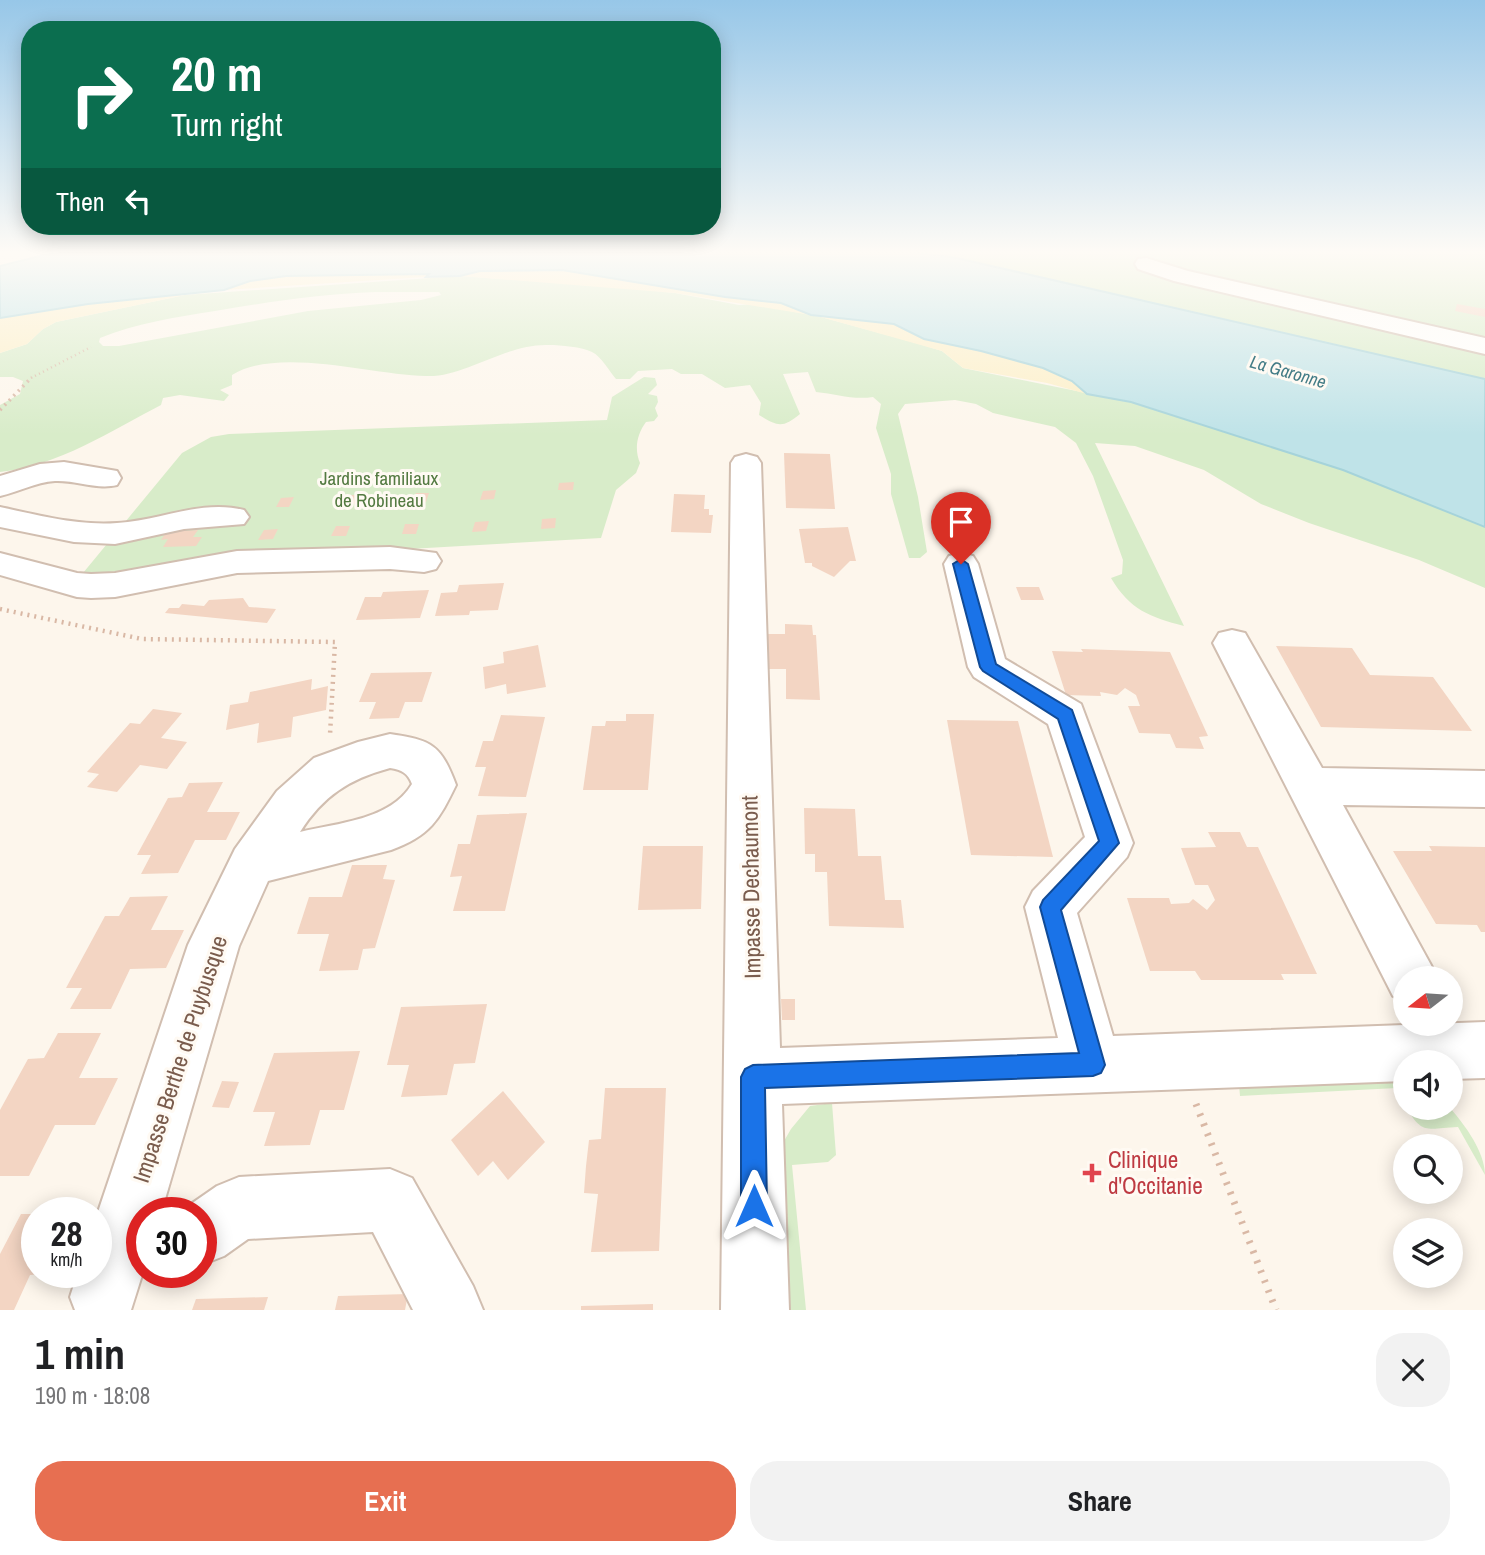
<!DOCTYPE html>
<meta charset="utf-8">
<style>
:root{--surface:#fff;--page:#f2f2f2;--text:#202124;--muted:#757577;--accent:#e76f51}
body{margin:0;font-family:"Archivo Narrow",sans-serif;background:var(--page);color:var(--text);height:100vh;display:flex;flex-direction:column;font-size:26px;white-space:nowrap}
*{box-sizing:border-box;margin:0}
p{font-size:23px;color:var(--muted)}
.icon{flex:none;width:38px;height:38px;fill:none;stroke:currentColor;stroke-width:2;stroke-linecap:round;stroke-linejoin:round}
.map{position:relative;height:1310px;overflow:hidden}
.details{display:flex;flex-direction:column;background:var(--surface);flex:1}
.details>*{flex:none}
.top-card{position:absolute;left:21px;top:21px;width:700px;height:214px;border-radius:28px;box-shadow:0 4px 18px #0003;background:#0b6e4f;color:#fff;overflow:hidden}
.needle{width:46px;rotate:253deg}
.controls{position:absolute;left:1393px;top:966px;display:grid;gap:14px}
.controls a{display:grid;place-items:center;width:70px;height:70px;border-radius:50%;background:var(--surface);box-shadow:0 4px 18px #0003;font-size:35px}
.speed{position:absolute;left:21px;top:1197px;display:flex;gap:14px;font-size:35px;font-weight:700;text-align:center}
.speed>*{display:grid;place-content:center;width:91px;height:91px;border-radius:50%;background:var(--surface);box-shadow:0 4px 18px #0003;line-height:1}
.speed small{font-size:18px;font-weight:400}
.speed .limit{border:10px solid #d22;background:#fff;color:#111}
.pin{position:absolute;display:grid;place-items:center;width:60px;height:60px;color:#fff;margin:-72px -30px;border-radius:50% 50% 50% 0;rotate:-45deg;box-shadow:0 0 7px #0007}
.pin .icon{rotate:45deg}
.me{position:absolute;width:77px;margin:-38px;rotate:0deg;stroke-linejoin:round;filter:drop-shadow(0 0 5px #0008)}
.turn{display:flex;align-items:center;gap:24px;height:147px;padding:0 35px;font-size:32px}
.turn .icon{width:91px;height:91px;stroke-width:2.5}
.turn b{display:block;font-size:49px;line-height:60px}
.then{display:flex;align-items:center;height:66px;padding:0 35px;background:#0003;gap:14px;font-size:26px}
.round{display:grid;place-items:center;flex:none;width:74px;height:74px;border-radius:28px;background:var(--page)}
.overview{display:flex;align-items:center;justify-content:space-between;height:119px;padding:0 35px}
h1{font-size:42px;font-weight:700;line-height:52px}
.primary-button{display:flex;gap:14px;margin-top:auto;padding:14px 35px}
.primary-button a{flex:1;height:80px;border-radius:28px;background:var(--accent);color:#fff;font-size:28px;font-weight:700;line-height:80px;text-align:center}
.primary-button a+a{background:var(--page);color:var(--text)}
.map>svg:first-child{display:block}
.green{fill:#d8ecc9;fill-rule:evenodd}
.sand{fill:#fcefc7}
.water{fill:#bfe3e8;stroke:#a5d3da;stroke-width:2}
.building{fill:#f3d5c3}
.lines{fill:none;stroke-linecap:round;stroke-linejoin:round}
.minor-casing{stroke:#d1beb0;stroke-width:4}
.path-far3{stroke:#d9b8a5;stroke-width:2.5;stroke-dasharray:1 3.5;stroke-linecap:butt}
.path-far2{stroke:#d9b8a5;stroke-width:3.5;stroke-dasharray:2 4.5;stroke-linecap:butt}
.path-far1{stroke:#d9b8a5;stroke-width:4.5;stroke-dasharray:2 5;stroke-linecap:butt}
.path{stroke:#d9b8a5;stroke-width:7;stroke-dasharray:2.5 8;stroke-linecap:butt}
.minor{fill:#fff;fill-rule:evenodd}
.route{fill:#1a73e8;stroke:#114b97;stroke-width:2}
.health-dot{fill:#e0444e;stroke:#fffaf3;stroke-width:2.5}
.labels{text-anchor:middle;stroke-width:6;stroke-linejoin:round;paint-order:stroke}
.far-water-label{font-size:18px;font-style:italic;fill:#437c86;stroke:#fffaf3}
.park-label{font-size:19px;fill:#537a41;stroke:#fffaf3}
.near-street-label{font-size:23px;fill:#7a5c4d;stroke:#fffaf3}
.near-health-label{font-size:23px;fill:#be3a42;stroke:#fffaf3;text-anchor:start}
</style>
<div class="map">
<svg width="1485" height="1310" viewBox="0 0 1485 1310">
<rect width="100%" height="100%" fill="#fdf6ec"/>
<g class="green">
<path d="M 909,252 L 1485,252 L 1485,379 L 952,257 Z"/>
<path d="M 460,276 L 605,286 L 675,293 L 739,305 L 755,304 L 821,317 L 916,343 L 942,351 L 963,368 L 1131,402 L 1343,470 L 1485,527 L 1485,588 L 1419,560 L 1309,523 L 1261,504 L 1204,470 L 1135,446 L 1095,443 L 1184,626 C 1150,617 1130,610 1111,578 L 1122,574 L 1123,560 L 1093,476 L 1076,443 L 1055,427 L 993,413 L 976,404 L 955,400 L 905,404 L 898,414 L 918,497 L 927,552 L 920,558 L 909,558 L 891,494 L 891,474 L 876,428 L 881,404 L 873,397 C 853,400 836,394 816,392 L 808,372 L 783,374 L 800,414 C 783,428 778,427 759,415 L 761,403 L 750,385 L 725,388 L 702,374 L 681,374 L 672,369 L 638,371 L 630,379 L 616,379 C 610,372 601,356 592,352 C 582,347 561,345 549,345 C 506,343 464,378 426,376 C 373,375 278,346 232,375 L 232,385 L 220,390 L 229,395 L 224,401 L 180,395 L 163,398 L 161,405 C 111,431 58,466 0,472 L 0,405 L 20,394 L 23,381 L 13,377 L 0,377 L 0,353 L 27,344 L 43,329 L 56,322 L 185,295 ZM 375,292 L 439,292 L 441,295 L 421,300 L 308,311 L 119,346 L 103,346 L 99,342 L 100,338 C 137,323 176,317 215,311 C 268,302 321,294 375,292 Z"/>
<path d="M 644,377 L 655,378 L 657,385 L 648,394 L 657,396 L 658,402 L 655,408 L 658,416 L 654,421 L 646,422 C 637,434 634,449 640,463 L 636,473 L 616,490 L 601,538 L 374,551 L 158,570 L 83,573 L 182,453 L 211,437 L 229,434 L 607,420 L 612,397 Z"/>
<path d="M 1387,1075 L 1405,1081 L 1405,1104 L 1397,1088 L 1240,1096 L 1239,1084 Z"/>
<path d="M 832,1103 L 836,1155 L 828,1162 L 792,1165 L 806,1310 L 781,1310 L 777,1153 L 791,1129 L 810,1106 Z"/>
<path d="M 1407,1108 L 1450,1108 C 1465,1125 1485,1152 1485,1175 L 1458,1127 C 1429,1128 1422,1136 1407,1108 Z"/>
</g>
<g class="sand">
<path d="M 562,270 L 725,297 L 781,303 L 811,315 L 675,293 L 460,276 L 480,271 Z"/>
<path d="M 430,274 L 425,277 L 224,290 L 250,281 L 286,276 Z"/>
<path d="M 179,293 L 185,295 L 56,322 L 43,329 L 27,344 L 0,353 L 0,318 L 36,311 Z"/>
<path d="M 832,316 L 894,324 L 924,339 L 981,351 L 1043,368 L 1072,381 L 1087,394 L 1047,383 L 963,368 L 942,351 L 821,317 Z"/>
</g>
<path class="water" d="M 56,252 L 909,252 L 952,257 L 1485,379 L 1485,527 L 1343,470 L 1131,402 L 1087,394 L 1072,381 L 1043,368 L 981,351 L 924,339 L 894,324 L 811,315 L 781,303 L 725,297 L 562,270 L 480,271 L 460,276 L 426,277 L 429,274 L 286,276 L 250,281 L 224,290 L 88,304 L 0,318 L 0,266 Z"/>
<g class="building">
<path d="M 1457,304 L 1485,309 L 1485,317 L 1455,311 Z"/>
<path d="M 784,453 L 830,454 L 835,509 L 786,508 Z"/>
<path d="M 574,482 L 573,490 L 558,490 L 559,483 Z"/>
<path d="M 496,490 L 494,499 L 480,500 L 483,491 Z"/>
<path d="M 416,493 L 429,493 L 426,502 L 413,502 Z"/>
<path d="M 674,494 L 705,495 L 704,509 L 709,509 L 709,515 L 713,515 L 711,533 L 671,532 Z"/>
<path d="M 349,495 L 362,495 L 359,504 L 345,504 Z"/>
<path d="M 294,497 L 289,507 L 276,507 L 281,498 Z"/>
<path d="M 556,518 L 555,528 L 541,529 L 542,519 Z"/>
<path d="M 489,521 L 486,531 L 472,532 L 475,522 Z"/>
<path d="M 405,524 L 419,524 L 416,534 L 402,534 Z"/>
<path d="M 336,526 L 350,526 L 346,536 L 331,536 Z"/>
<path d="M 848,527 L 856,561 L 850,561 L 834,577 L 812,566 L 812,563 L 805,563 L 799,529 Z"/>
<path d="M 278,529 L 273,539 L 258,540 L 264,530 Z"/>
<path d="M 198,530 L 193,537 L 202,537 L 196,546 L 163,547 L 168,539 L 161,540 L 166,532 Z"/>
<path d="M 504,583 L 498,610 L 470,611 L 469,615 L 435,616 L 441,593 L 457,592 L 459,585 Z"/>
<path d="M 1016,587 L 1039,587 L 1044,600 L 1021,600 Z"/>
<path d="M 429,590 L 420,618 L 356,620 L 365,597 L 381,597 L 383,592 Z"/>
<path d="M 243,598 L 249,607 L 276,609 L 267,623 L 165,613 L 169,608 L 179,608 L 182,604 L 204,606 L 209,600 Z"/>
<path d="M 785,624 L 812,625 L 813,635 L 816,635 L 820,700 L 786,699 L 786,669 L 762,669 L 763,634 L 785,634 Z"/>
<path d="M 538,645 L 546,687 L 507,694 L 506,684 L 485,689 L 483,667 L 504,663 L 503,652 Z"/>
<path d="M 1276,646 L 1352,648 L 1370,675 L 1433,677 L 1472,731 L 1321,727 Z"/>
<path d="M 1081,649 L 1170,652 L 1208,736 L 1199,737 L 1204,749 L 1176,748 L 1170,734 L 1139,733 L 1128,706 L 1140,706 L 1136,695 L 1125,688 L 1117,695 L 1100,692 L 1101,696 L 1066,695 L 1052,651 L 1083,652 Z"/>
<path d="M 432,672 L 422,702 L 405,702 L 399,718 L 369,719 L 376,702 L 359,702 L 371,673 Z"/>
<path d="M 312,679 L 311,690 L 328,686 L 326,710 L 293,717 L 291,737 L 257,743 L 259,723 L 226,730 L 230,705 L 248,702 L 250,692 Z"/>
<path d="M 153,709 L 182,713 L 161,738 L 187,742 L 167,769 L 140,765 L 117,792 L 87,787 L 99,774 L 87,772 L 130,723 L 140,724 Z"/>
<path d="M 626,714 L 654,714 L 648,790 L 583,790 L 592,726 L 605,726 L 606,721 L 626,721 Z"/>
<path d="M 501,715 L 545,717 L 526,797 L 478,796 L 486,767 L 475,767 L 483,741 L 493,741 Z"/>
<path d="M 947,720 L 1018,721 L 1053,857 L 971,855 Z"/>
<path d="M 223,782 L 207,812 L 240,812 L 226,840 L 195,840 L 178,873 L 141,874 L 151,855 L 137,855 L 168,798 L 182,797 L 189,783 Z"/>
<path d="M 804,808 L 855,809 L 858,856 L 881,856 L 885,900 L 901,900 L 904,928 L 829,926 L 827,872 L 815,872 L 815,854 L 805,854 Z"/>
<path d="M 527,813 L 505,911 L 453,911 L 462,876 L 450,877 L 454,861 L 458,844 L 470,844 L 477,815 Z"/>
<path d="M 1208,832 L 1240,832 L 1247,847 L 1258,847 L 1317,974 L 1281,974 L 1284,980 L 1201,980 L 1195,971 L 1150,971 L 1127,898 L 1169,898 L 1171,904 L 1189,903 L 1193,899 L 1207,910 L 1215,900 L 1208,885 L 1195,885 L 1181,848 L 1216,847 Z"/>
<path d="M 643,846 L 703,846 L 701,909 L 638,910 Z"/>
<path d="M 1429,846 L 1485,847 L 1485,932 L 1481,932 L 1477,925 L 1436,924 L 1393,851 L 1432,851 Z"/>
<path d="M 352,865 L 387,865 L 383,879 L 395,880 L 375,948 L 363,949 L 358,970 L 319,971 L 329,934 L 297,934 L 309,897 L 342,897 Z"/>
<path d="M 168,896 L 151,930 L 184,930 L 166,968 L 130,969 L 111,1009 L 70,1009 L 82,988 L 66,988 L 105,916 L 119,916 L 130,897 Z"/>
<path d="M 781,999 L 795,999 L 795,1020 L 782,1020 Z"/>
<path d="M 487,1004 L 475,1063 L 454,1064 L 447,1095 L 401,1097 L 409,1065 L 387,1065 L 401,1007 Z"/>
<path d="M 58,1033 L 101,1033 L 79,1078 L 118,1078 L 95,1125 L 55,1125 L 29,1176 L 0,1176 L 0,1110 L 28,1059 L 44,1058 Z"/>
<path d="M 360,1051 L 344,1110 L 320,1110 L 310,1145 L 264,1146 L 275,1112 L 253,1112 L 274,1053 Z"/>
<path d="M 222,1081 L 239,1082 L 229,1108 L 212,1107 Z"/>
<path d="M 605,1088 L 666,1088 L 659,1251 L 591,1252 L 598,1194 L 584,1193 L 586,1166 L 589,1140 L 601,1139 Z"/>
<path d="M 503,1091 L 545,1142 L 508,1180 L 493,1161 L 478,1176 L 451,1140 Z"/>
<path d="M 21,1214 L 37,1214 L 37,1272 L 42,1274 L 30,1275 L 14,1310 L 0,1310 L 0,1254 Z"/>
<path d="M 408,1294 L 405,1310 L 335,1310 L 338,1296 Z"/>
<path d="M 268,1297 L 264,1310 L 192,1310 L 196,1299 Z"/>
<path d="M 653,1304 L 653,1310 L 581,1310 L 581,1306 Z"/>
</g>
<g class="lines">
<defs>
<g id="minor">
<path d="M 1146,258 L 1188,271 L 1485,338 L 1485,354 L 1174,281 L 1138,269 L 1135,264 L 1138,259 Z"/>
<path d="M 746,454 L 757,457 L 761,463 L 780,1048 L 1058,1038 L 1025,907 L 1033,891 L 1085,837 L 1048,724 L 974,677 L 968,667 L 944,564 L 949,556 L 961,553 L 973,556 L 978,564 L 1005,659 L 1081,704 L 1133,843 L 1127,857 L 1077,913 L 1113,1036 L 1485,1022 L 1485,1078 L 1451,1079 L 1451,1062 L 1405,1062 L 1405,1081 L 782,1104 L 789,1310 L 721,1310 L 731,463 L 735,457 Z"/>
<path d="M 64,462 L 117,471 L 121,478 L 117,485 C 97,490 76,480 55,481 C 35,482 19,492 0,496 L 0,476 L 40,464 Z"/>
<path d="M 0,507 C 38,515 78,526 117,523 C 160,521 201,499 244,510 L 249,517 L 244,524 L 184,529 L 115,544 L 74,542 L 0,527 Z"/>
<path d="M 390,547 L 436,553 L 441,561 L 436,569 L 424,572 L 390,569 L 237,573 L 115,597 L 91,598 L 77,597 L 0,575 L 0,553 L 77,573 L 91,574 L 115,573 L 237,551 Z"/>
<path d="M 1232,630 L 1245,633 L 1322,768 L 1485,771 L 1485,807 L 1343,805 L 1438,978 L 1405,978 L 1405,1001 L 1393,996 L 1213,643 L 1219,633 Z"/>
<path d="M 390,734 C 432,740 441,745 456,785 C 439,820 430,836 391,850 L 268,881 L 239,946 L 161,1213 L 142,1213 L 143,1272 L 131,1310 L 75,1310 L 70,1297 L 78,1272 L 96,1272 L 96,1218 L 188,945 L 235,849 L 277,791 L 314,758 L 358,742 ZM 390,768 C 402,770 408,773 412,784 C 391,820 337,823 300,832 C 323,796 349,779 390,768 Z"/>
<path d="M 390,1169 L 412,1178 L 473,1286 L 483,1310 L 413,1310 L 373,1232 L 248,1239 L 224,1256 L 201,1265 L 201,1213 L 178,1213 L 217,1186 L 239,1177 Z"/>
</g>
</defs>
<use href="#minor" class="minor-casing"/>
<path class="path-far3" d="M 31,378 L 91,347"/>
<path class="path-far2" d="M 0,410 L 32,377"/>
<path class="path-far1" d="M 0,609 L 142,639 L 335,642 L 330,735"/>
<path class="path" d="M 1196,1104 L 1276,1310"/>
<use href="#minor" class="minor"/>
</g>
<linearGradient id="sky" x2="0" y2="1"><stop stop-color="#97c7e8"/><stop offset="0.58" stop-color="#fefbf6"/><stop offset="1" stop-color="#fefbf6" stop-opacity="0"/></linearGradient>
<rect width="1485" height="435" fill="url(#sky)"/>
<path class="route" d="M 961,559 L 968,564 L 996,664 L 1072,710 L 1119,843 L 1061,910 L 1105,1065 L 1101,1073 L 1093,1076 L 765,1088 L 767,1206 L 763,1216 L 754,1219 L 745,1216 L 741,1206 L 741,1077 L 745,1069 L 753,1065 L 1079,1053 L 1040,907 L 1043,900 L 1099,841 L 1058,719 L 983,671 L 980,667 L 953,564 Z"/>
<path class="health-dot" d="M1088.5 1162.5h7v7h7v7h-7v7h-7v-7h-7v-7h7z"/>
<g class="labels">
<g class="far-water-label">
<text transform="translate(1288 372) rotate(16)" y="6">La Garonne</text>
</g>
<g class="park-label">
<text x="379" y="485">Jardins familiaux<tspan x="379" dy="22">de Robineau</tspan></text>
</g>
<g class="near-street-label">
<text transform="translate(751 887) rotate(-91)" y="8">Impasse Dechaumont</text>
<text transform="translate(180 1059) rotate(-72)" y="8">Impasse Berthe de Puybusque</text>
</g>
<g class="near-health-label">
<text x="1108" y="1168">Clinique<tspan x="1108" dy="26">d'Occitanie</tspan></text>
</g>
</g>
</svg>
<div class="controls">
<a><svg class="needle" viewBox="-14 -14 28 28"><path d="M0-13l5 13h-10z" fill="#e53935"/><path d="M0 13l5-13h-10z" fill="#757577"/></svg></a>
<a><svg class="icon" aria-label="sound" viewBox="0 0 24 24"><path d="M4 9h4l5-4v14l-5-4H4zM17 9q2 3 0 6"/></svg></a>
<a><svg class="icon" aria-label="search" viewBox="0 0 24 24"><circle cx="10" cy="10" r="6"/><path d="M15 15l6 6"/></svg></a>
<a><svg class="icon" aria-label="layers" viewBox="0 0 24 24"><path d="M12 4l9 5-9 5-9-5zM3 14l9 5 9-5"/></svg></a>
</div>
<div class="speed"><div>28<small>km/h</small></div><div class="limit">30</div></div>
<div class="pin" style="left:961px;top:564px;background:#d93025"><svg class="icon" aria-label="arrive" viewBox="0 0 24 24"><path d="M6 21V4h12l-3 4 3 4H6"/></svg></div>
<svg class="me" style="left:754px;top:1206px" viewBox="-20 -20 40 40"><path d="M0-17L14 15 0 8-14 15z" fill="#1a73e8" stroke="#fff" stroke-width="4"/></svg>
<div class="top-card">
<div class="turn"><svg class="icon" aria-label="right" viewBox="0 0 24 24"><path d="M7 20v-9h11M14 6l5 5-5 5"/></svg><div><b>20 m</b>Turn right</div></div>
<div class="then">Then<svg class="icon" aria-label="left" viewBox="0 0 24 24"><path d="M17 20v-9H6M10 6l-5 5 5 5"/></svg></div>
</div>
</div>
<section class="details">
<div class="overview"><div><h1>1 min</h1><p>190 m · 18:08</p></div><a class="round"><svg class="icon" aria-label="close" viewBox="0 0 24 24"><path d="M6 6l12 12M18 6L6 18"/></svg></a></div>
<div class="primary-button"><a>Exit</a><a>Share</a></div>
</section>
